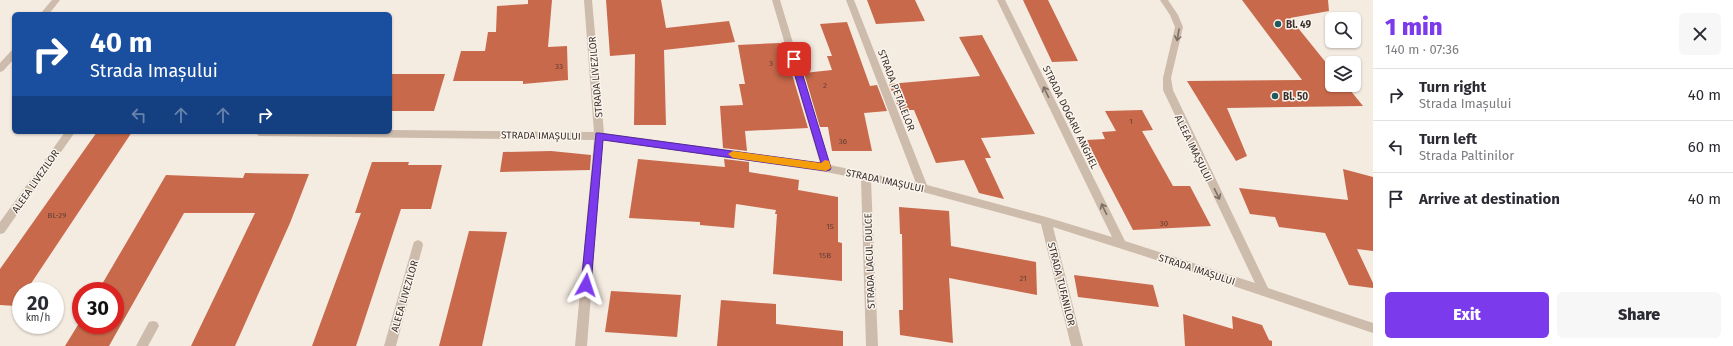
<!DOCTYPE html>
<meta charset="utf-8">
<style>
:root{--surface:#fff;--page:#f7f7f7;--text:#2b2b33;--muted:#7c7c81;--line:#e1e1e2;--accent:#7c3aed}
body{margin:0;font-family:"Fira Sans",sans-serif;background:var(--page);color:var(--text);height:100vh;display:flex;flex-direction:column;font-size:15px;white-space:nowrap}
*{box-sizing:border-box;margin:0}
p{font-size:13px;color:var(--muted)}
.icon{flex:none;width:22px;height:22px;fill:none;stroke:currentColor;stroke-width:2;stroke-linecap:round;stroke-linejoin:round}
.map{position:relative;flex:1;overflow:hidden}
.sheet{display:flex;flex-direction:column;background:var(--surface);width:360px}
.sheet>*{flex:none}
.top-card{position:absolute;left:12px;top:12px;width:380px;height:122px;border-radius:6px;box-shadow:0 1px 3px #0004;background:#1a4fa0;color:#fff;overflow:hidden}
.fabs{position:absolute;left:1325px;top:12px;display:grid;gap:8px}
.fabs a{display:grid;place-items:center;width:36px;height:36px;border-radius:6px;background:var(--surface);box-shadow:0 1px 3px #0004;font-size:20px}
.speed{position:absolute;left:12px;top:282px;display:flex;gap:8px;font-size:20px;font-weight:700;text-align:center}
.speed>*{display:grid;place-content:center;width:52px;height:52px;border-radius:50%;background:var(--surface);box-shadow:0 1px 3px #0004;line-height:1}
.speed small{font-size:10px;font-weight:400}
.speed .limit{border:6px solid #d22;background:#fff;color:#111}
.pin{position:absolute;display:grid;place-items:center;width:34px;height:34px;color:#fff;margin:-17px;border-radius:8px;box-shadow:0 2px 6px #0006}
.me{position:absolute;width:44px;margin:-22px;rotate:5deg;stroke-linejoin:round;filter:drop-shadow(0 0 3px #0008)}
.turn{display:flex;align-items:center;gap:14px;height:84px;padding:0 12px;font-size:18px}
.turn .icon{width:52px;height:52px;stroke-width:2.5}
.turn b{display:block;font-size:28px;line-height:34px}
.lanes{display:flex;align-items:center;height:38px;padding:0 12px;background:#0003;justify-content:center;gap:20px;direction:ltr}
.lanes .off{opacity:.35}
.round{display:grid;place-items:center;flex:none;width:42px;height:42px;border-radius:6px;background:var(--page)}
.head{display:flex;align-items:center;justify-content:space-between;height:68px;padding:0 12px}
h1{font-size:24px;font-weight:800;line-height:30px;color:var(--accent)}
.action{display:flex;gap:8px;margin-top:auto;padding:8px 12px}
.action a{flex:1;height:46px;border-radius:6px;background:var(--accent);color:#fff;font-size:16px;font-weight:800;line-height:46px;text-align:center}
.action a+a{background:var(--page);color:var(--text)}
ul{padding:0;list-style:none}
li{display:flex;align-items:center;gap:12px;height:52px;padding:0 12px;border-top:1px solid var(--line)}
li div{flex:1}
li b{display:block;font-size:15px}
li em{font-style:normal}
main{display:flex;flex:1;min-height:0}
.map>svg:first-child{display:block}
.building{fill:#c8694b}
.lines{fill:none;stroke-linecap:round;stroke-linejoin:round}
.minor{fill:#cdbbac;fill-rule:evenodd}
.oneway{stroke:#7d6f65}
.route{fill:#7c3aed;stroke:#51269a}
.slow{fill:#f59e0b}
.poi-dot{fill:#1f5a5e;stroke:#fbf5ee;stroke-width:1.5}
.labels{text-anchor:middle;stroke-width:3;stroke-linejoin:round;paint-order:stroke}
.number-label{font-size:8px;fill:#5e3e33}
.poi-label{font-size:10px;font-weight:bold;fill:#3b302b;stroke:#fbf5ee;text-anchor:start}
.street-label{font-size:10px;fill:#3b302b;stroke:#fbf5ee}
</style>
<main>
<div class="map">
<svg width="1373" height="346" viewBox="0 0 1373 346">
<rect width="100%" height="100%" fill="#f4ebe1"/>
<g class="building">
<path d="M 528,0 L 552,0 L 548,47 L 567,46 L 568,80 L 523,84 L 523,81 L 453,81 L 461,51 L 485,51 L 488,32 L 496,32 L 497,6 L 528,4 Z"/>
<path d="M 606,0 L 661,0 L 666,28 L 729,21 L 735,42 L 664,50 L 666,125 L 634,125 L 635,54 L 610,56 Z"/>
<path d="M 867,0 L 915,0 L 925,21 L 876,24 Z"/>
<path d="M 1023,0 L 1048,0 L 1078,61 L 1052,62 Z"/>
<path d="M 1242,0 L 1328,0 L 1329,11 L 1290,18 L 1332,70 L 1332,85 L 1346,85 L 1363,106 L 1227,108 L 1247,156 L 1236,161 L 1187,81 L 1302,80 Z"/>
<path d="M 847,22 L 870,86 L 877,85 L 887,111 L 864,113 L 872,151 L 832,151 L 828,127 L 820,127 L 804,73 L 832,70 L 827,56 L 832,56 L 820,24 Z"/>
<path d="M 982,35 L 1035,134 L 981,138 L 991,158 L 985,158 L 1004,199 L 979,193 L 964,160 L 936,163 L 914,110 L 899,110 L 889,84 L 980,76 L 959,37 Z"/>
<path d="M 780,43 L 787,75 L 792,74 L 808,128 L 745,131 L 747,151 L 723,148 L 720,106 L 743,105 L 739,84 L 745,84 L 738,45 Z"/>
<path d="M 390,74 L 445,74 L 434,111 L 390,111 Z"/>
<path d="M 1142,110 L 1153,130 L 1142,131 L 1173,186 L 1190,186 L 1211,226 L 1133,230 L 1086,140 L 1105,139 L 1102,132 L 1116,131 L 1105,111 Z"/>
<path d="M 97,132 L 132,132 L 26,291 L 21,291 L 21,298 L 16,306 L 0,305 L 0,269 Z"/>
<path d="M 551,151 L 591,155 L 590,170 L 500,172 L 503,152 Z"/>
<path d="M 638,159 L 725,167 L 724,159 L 749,162 L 749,172 L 799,180 L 798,190 L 838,197 L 838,242 L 842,243 L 842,281 L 773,274 L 777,214 L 775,214 L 776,210 L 736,204 L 734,228 L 700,225 L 700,222 L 629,218 Z"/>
<path d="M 372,162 L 409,162 L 408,165 L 442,165 L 431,209 L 401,209 L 356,346 L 312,346 L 361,213 L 355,213 Z"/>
<path d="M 1343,169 L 1373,177 L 1373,251 L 1357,249 L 1373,283 L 1373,288 L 1349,285 L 1325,233 L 1279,227 L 1275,217 L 1250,214 L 1239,188 L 1348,200 Z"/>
<path d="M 245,173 L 309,174 L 290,223 L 235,346 L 191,346 L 255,213 L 184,213 L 109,346 L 65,346 L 81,320 L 81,325 L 115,325 L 115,291 L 98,291 L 166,175 L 243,178 Z"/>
<path d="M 899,207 L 949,211 L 951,246 L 1036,262 L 1037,295 L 949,278 L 953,343 L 900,335 L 899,310 L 903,310 L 902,234 L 900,234 Z"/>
<path d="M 469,231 L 507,232 L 482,346 L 439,346 Z"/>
<path d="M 1074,275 L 1153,285 L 1159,307 L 1078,297 Z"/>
<path d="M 611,291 L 681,295 L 677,337 L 605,332 Z"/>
<path d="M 721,300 L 776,304 L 776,324 L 843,331 L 843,346 L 717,346 Z"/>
<path d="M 1183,314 L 1233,329 L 1232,316 L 1262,325 L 1269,340 L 1272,341 L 1272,346 L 1185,346 Z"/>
</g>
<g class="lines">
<g class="minor">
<path d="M 52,0 L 60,0 L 49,14 L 40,14 Z"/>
<path d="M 584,0 L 592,0 L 604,133 L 820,163 L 772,0 L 780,0 L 830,165 L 916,183 L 846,0 L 854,0 L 927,185 L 1046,217 L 1112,237 L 997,0 L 1005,0 L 1125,241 L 1255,283 L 1163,90 L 1163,78 L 1175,27 L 1170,15 L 1160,0 L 1168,0 L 1178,15 L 1183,27 L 1171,78 L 1173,90 L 1268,288 L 1373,323 L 1373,333 L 1144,256 L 1053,227 L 1083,346 L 1071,346 L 1041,224 L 923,192 L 871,181 L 878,346 L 866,346 L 861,179 L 826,172 L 603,140 L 587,346 L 575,346 L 594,140 L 259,136 L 254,132 L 390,132 L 390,130 L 594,132 Z"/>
<path d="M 14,50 L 14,59 L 3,71 L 0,72 L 0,63 L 11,51 Z"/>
<path d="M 65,132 L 75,132 L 4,233 L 0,234 L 0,222 Z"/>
<path d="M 418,240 L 422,242 L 423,245 L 396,346 L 384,346 L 413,245 L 414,242 Z"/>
<path d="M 153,321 L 157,322 L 159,326 L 148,346 L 136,346 L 149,322 Z"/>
</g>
</g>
<defs><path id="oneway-shaft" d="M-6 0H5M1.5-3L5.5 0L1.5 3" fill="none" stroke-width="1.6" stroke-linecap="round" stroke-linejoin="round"/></defs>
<g class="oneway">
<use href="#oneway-shaft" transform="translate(1178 35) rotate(100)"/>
<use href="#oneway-shaft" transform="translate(1046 92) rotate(-116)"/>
<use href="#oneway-shaft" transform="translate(1217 194) rotate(64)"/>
<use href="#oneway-shaft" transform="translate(1104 209) rotate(-116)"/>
</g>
<path class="route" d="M 791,57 L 794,57 L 798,59 L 831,168 L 830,170 L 826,171 L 603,140 L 591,285 L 590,288 L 586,289 L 582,288 L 581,285 L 596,133 L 599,133 L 821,163 L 790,59 Z"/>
<path class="slow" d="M 733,151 L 821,163 L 825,160 L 829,161 L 831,168 L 826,171 L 733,158 L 728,154 Z"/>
<g class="poi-dot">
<circle cx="1278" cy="24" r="4"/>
<circle cx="1275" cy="96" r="4"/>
</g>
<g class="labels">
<g class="number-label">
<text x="771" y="66">3</text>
<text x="559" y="69">33</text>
<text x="825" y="88">2</text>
<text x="1131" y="124">1</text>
<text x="843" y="144">36</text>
<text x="57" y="218">BL-29</text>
<text x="1164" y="226">30</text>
<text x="830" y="229">15</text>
<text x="825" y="258">15B</text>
<text x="1023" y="281">21</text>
</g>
<g class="poi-label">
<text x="1286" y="28">Bl. 49</text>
<text x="1283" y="100">Bl. 50</text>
</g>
<g class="street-label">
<text transform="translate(595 77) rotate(-95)" y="4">STRADA LIVEZILOR</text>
<text transform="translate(897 90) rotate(69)" y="4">STRADA PETALELOR</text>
<text transform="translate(1071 117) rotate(64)" y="4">STRADA DOGARU ANGHEL</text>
<text transform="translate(541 135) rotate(1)" y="4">STRADA IMAȘULUI</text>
<text transform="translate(1194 148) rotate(64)" y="4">ALEEA IMAȘULUI</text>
<text transform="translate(885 180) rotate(12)" y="4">STRADA IMAȘULUI</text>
<text transform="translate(35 181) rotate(-55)" y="4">ALEEA LIVEZILOR</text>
<text transform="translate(869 261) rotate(-92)" y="4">STRADA LACUL DULCE</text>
<text transform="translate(1197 269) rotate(18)" y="4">STRADA IMAȘULUI</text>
<text transform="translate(1062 284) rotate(76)" y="4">STRADA TUFANILOR</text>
<text transform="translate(404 296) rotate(-74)" y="4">ALEEA LIVEZILOR</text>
</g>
</g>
</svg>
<div class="fabs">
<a><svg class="icon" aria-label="search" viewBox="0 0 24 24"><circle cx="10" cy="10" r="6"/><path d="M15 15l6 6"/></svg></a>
<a><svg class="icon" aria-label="layers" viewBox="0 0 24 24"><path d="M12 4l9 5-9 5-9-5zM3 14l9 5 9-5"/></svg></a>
</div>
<div class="speed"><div>20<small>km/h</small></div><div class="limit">30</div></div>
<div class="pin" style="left:794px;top:59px;background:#d93025"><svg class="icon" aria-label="arrive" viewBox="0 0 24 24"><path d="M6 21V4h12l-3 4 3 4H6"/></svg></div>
<svg class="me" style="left:586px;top:285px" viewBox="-20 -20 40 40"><path d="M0-17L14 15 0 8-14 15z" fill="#7c3aed" stroke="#fff" stroke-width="4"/></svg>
<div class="top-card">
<div class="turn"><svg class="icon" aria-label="right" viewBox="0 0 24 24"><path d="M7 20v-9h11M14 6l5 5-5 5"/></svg><div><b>40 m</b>Strada Imașului</div></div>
<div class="lanes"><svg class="icon off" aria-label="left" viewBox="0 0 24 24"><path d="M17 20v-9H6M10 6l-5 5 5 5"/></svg><svg class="icon off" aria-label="ahead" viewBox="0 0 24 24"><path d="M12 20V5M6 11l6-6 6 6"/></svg><svg class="icon off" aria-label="ahead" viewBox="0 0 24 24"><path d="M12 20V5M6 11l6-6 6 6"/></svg><svg class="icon" aria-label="right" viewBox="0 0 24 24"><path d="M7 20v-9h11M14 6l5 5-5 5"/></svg></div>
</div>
</div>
<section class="sheet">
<div class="head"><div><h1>1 min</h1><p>140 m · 07:36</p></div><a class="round"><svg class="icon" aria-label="close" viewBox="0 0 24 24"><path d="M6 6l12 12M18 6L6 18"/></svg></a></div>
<ul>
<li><svg class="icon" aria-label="right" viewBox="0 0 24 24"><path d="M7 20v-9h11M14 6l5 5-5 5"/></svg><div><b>Turn right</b><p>Strada Imașului</p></div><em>40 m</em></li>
<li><svg class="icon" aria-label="left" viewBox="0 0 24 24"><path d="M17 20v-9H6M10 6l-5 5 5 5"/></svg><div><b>Turn left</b><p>Strada Paltinilor</p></div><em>60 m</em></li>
<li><svg class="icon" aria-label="arrive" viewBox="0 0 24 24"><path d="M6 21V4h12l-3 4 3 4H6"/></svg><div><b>Arrive at destination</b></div><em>40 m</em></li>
</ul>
<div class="action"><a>Exit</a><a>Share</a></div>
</section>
</main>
